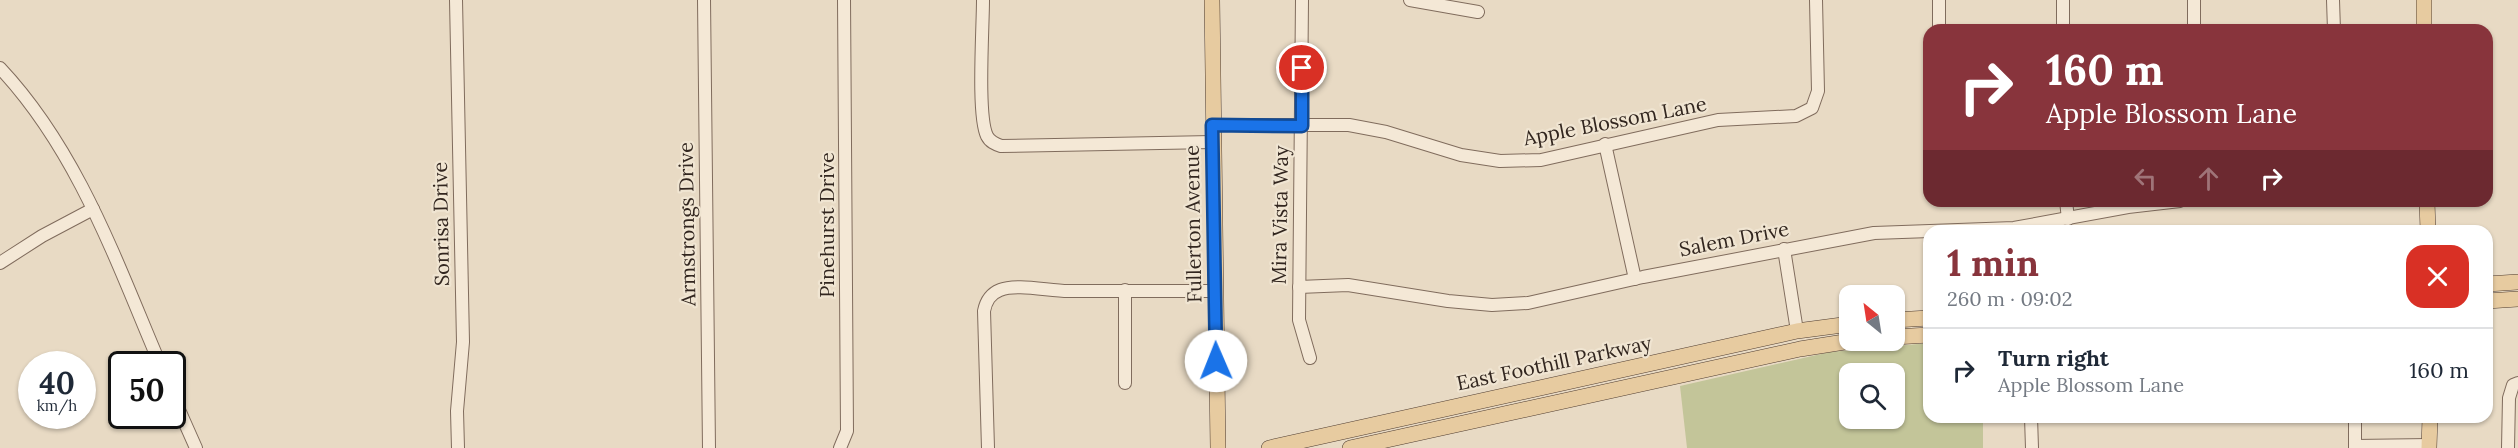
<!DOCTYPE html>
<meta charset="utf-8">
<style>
:root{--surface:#fff;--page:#f6f6f7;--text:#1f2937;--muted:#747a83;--line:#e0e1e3;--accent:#88343c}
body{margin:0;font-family:Lora,serif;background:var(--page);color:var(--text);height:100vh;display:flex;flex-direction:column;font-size:22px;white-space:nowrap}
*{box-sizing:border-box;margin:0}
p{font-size:20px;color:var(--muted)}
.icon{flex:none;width:33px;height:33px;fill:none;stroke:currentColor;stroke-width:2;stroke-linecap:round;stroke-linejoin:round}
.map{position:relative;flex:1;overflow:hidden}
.side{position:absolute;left:1923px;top:225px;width:570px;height:198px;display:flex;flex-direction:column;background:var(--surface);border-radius:18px;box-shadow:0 2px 4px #0004}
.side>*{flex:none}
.hud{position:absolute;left:1923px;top:24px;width:570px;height:183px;border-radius:18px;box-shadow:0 2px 4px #0004;background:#88343c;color:#fff;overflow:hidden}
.needle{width:39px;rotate:330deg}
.fabs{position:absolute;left:1839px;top:285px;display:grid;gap:12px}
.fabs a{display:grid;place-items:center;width:66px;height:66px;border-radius:12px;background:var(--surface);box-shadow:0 2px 4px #0004;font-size:30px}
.speed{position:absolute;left:18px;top:351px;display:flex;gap:12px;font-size:30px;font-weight:700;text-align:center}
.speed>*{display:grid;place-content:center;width:78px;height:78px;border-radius:50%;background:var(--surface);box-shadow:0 2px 4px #0004;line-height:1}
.speed small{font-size:15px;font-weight:400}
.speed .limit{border:3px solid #111;border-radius:9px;background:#fff;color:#111}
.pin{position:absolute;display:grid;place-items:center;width:51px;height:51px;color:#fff;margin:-26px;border:3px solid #fff;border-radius:50%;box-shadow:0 2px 6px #0007}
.me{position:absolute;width:66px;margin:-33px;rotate:359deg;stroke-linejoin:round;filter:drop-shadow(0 0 4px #0008)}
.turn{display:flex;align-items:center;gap:21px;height:126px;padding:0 24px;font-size:27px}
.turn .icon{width:78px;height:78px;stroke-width:2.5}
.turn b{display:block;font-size:42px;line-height:51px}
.lanes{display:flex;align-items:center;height:57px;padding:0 24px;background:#0003;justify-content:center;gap:30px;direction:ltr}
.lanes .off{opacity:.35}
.round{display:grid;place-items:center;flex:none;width:63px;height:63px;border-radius:18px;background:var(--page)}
.overview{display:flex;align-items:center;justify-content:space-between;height:102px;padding:0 24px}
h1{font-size:36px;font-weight:800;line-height:45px;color:var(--accent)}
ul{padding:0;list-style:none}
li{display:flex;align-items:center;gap:18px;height:84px;padding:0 24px;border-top:2px solid var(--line)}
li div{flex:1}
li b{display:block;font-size:22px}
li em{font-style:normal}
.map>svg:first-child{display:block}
.green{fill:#c3c599;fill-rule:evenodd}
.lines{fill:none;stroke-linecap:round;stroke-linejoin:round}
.minor-casing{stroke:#806c5d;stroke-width:14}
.major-casing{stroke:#4f3c30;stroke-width:16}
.minor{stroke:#f4e8d6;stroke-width:12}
.major{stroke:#e7cba0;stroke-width:15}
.route-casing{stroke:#114b97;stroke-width:15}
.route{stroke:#1a73e8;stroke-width:10}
.labels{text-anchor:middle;stroke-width:4.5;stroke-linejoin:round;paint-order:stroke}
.street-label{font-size:20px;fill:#32261f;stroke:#f0e5d2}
</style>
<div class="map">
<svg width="2518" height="448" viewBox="0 0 2518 448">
<rect width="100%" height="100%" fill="#e8dac4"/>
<path class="green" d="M 1929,343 L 1929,417 L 1983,417 L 1983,448 L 1687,448 L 1680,386 L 1830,352 ZM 1850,374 L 1894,374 L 1894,418 L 1850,418 Z"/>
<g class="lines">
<defs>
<g id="minor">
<path d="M 456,0 L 463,342 L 457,411 L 458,448"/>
<path d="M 704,0 L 709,448"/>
<path d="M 983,0 C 983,28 977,116 987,136 C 990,142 995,144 1001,146 L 1212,142"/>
<path d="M 1302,0 L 1299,320 L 1310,358"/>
<path d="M 1410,0 L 1478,12"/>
<path d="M 1939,0 L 1939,30"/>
<path d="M 2063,0 L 2063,30"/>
<path d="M 2194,0 L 2194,30"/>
<path d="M 2333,0 L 2334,30"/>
<path d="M 0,68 C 78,151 116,261 160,364"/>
<path d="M 1212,125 L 1349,125 L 1386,132 L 1461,155 L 1500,161 L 1541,160 L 1718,120 L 1796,116 L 1812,108 L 1818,91 L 1816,0"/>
<path d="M 1605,144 L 1635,279"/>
<path d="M 2066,201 L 2068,219"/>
<path d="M 1784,249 L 1797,331"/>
<path d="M 0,263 L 42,236 L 93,209"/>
<path d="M 1299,287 L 1348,285 L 1448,301 L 1492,305 L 1528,303 L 1643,277 L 1874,233 L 2014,228 L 2128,207 L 2180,201"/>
<path d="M 1125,383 L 1125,290"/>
<path d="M 172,394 L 196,448"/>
<path d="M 2031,417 L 2032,448"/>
<path d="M 2355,417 L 2355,448"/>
<path d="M 2355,446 L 2429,445"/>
<path d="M 840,448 L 847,431 L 844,0"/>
<path d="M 988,448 L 984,311 C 986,301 990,294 1000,290 C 1016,283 1049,291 1068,291 C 1117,291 1166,291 1215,291"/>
<path d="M 2508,448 L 2509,398 L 2513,385 L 2518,383"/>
</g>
<g id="major">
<path d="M 1212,0 L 1218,448"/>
<path d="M 2424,0 L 2424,30"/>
<path d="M 2427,201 L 2428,231"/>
<path d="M 2487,284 L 2518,282"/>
<path d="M 2487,301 L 2518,299"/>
<path d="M 1894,320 L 1929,318"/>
<path d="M 1894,337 L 1929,335"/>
<path d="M 1269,448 L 1797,331 L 1850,324"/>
<path d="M 1350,448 L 1800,349 L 1857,340"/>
<path d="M 2429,448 L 2430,417"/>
</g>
</defs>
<use href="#minor" class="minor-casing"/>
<use href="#major" class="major-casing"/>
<use href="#minor" class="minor"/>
<use href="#major" class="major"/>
</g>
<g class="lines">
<defs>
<path id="route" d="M 1216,361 L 1212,125 L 1302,126 L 1302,68"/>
</defs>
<use href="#route" class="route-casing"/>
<use href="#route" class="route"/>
</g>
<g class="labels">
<g class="street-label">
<text transform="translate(1615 121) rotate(-11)" y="7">Apple Blossom Lane</text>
<text transform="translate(1280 215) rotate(-89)" y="7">Mira Vista Way</text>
<text transform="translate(441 224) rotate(-91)" y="7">Sonrisa Drive</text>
<text transform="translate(687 224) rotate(-91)" y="7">Armstrongs Drive</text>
<text transform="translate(1193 224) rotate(-91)" y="7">Fullerton Avenue</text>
<text transform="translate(827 225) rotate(-90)" y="7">Pinehurst Drive</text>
<text transform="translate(1734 239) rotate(-11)" y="7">Salem Drive</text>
<text transform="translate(1554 363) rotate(-12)" y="7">East Foothill Parkway</text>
</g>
</g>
</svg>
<div class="fabs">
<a><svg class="needle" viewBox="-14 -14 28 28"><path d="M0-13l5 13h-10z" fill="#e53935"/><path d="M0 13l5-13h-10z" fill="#747a83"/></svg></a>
<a><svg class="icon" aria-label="search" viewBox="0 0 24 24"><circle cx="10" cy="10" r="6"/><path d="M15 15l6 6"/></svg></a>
</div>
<div class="speed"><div>40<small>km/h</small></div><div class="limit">50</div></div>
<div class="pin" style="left:1302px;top:68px;background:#d93025"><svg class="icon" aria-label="arrive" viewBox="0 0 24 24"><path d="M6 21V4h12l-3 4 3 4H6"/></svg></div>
<svg class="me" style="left:1216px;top:361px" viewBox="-20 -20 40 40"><circle r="19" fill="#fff"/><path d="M0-13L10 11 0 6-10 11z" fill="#1a73e8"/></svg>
<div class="hud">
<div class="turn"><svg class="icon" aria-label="right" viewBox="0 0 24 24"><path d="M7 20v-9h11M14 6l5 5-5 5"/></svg><div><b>160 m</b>Apple Blossom Lane</div></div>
<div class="lanes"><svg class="icon off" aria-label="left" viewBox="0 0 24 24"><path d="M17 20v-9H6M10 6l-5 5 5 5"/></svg><svg class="icon off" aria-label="ahead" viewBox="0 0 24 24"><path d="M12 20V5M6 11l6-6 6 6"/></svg><svg class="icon" aria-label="right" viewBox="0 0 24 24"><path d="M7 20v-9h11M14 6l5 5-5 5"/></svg></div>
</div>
<section class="side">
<div class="overview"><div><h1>1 min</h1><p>260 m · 09:02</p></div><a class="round" style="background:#d93025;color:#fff"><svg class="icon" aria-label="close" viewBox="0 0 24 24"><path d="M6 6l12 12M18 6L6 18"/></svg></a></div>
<ul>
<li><svg class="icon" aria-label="right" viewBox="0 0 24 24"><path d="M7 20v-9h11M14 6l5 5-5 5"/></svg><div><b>Turn right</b><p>Apple Blossom Lane</p></div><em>160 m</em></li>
</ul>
</section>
</div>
